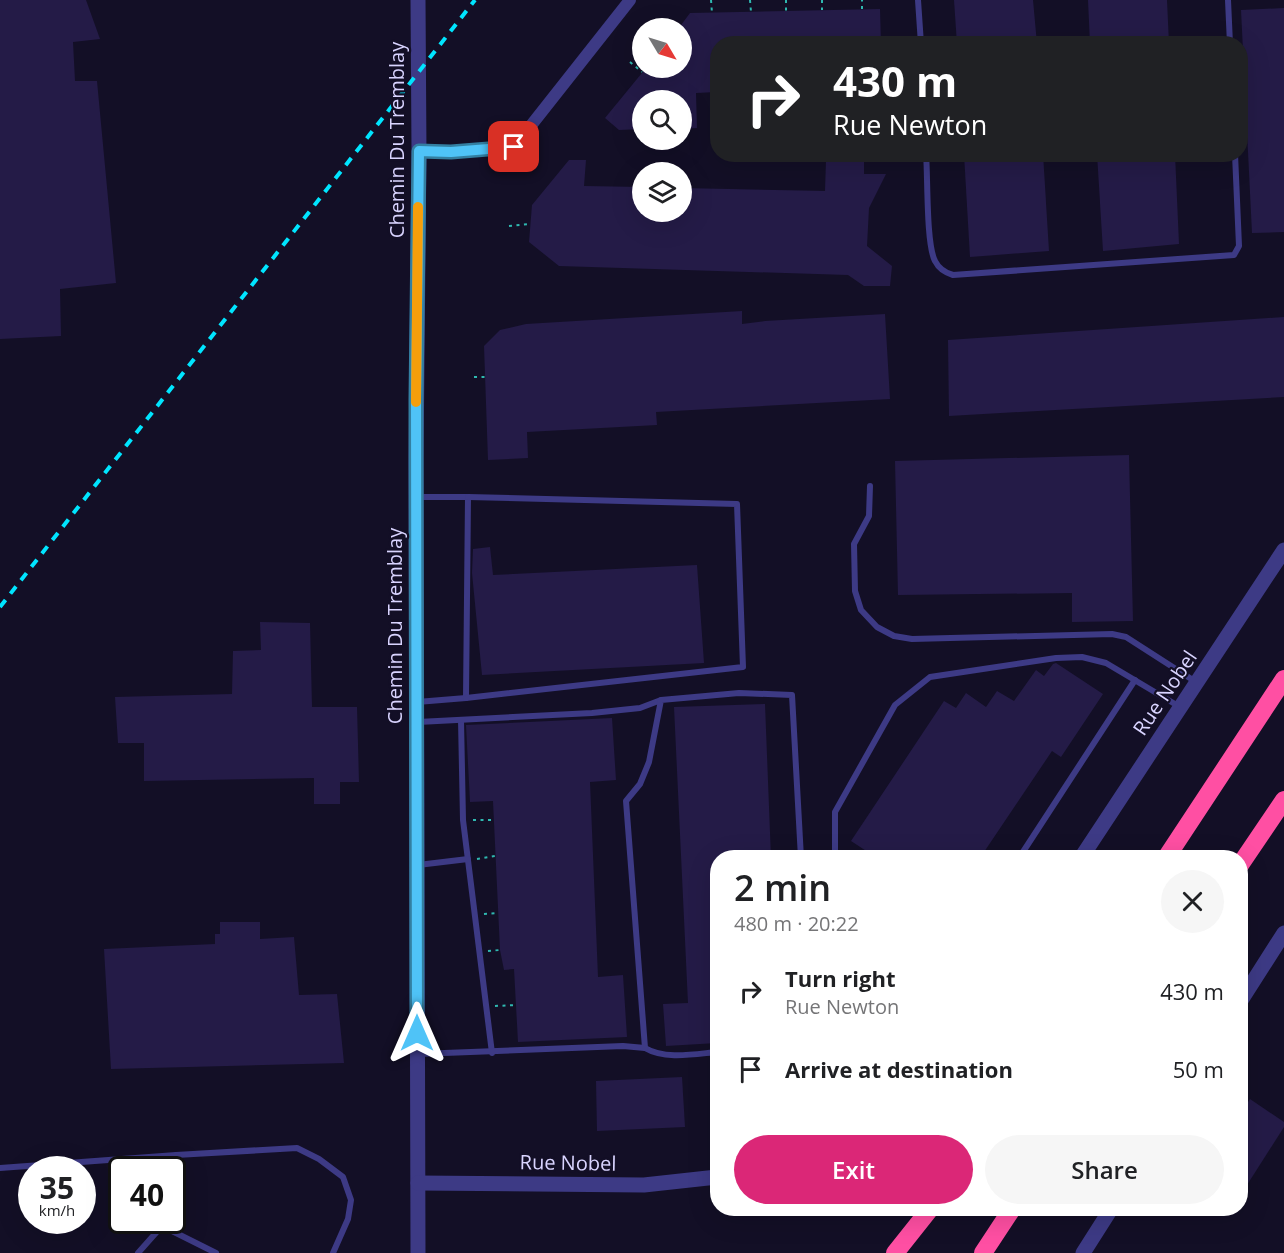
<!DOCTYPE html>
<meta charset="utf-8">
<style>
:root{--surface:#fff;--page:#f6f6f6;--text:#202124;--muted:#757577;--accent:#db2777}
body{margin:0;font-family:"Open Sans",sans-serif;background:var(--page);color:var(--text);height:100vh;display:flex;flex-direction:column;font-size:22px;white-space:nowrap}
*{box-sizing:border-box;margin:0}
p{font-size:20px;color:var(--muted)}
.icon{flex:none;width:33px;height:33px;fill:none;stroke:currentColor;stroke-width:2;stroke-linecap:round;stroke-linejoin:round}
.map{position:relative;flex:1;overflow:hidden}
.sheet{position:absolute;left:710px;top:850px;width:538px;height:366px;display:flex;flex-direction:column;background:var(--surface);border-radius:24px;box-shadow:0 6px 24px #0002}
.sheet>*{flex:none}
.guide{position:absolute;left:710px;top:36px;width:538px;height:126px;border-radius:24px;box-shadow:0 6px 24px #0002;background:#202124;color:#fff;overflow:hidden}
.needle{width:39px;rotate:128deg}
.buttons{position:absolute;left:632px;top:18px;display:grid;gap:12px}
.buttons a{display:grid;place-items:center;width:60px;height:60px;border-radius:50%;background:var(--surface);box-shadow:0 6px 24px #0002;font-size:30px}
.speed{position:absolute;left:18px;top:1156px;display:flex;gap:12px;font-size:30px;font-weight:700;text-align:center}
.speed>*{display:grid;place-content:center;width:78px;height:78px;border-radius:50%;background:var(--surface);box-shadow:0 6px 24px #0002;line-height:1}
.speed small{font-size:15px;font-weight:400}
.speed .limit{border:3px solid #111;border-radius:9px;background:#fff;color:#111}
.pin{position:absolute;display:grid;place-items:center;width:51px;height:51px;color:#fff;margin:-26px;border-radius:12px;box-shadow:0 3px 9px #0006}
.me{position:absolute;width:66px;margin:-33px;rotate:0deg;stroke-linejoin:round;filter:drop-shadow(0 0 4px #0008)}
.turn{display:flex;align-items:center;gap:21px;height:126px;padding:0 24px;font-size:27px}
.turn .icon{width:78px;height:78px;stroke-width:2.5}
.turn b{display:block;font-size:42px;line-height:51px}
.round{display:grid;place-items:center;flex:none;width:63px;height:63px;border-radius:32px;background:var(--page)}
.overview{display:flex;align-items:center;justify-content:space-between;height:102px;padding:0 24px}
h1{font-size:36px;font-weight:600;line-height:45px}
.button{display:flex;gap:12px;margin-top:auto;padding:12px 24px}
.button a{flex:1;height:69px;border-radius:36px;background:var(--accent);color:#fff;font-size:24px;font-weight:600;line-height:69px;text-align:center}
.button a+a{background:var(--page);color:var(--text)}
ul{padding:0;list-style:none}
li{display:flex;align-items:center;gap:18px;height:78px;padding:0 24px}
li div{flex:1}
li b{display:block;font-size:22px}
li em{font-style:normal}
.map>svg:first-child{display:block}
.building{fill:#241b47}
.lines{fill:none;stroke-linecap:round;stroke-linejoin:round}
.path{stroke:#2fb8b0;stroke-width:2;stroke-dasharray:3 4.5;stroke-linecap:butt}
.service{stroke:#3d3a85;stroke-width:6}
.minor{stroke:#3d3a85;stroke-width:12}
.tertiary{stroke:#3d3a85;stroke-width:15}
.motorway{stroke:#ff4fa3;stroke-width:18}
.rail{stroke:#00e5ff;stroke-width:4;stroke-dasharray:9 8;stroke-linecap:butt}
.route-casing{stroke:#337fa1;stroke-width:15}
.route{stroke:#4fc3f7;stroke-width:10}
.slow{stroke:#f59e0b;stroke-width:10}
.labels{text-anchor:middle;stroke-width:4.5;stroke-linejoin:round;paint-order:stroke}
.street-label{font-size:20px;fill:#d9d4ff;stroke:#130f26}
</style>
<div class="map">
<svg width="1284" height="1253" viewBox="0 0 1284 1253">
<rect width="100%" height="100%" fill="#130f26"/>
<g class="building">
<path d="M 0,0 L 86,0 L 100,39 L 73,42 L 75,81 L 97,81 L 116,283 L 60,289 L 61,336 L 0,339 Z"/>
<path d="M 954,0 L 1033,0 L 1037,44 L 957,44 Z"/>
<path d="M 1088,0 L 1167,0 L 1169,44 L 1090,44 Z"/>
<path d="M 1284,8 L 1284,232 L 1252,233 L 1241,10 Z"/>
<path d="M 880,9 L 881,44 L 717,44 L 717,92 L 696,93 L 697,128 L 681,129 L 681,100 L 642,100 L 642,129 L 619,130 L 605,118 L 646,68 L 681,68 L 681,25 L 690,13 Z"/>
<path d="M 964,154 L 1043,154 L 1049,251 L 970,257 Z"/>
<path d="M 1097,154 L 1175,154 L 1179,244 L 1103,251 Z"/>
<path d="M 864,159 L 864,174 L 886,174 L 869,208 L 867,246 L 892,266 L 890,286 L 864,286 L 848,275 L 559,266 L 529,242 L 532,205 L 569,160 L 586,160 L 584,186 L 642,187 L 642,212 L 681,212 L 681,188 L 825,191 L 826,160 Z"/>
<path d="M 742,311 L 742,324 L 765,321 L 885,314 L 890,399 L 656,412 L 657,425 L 527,432 L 528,458 L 488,460 L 484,346 L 500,330 L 526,324 Z"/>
<path d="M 1284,317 L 1284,397 L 949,416 L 948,340 Z"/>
<path d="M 1129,455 L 1133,621 L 1072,622 L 1072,593 L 898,595 L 895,461 Z"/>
<path d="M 490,547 L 493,575 L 697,565 L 704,663 L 482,675 L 472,573 L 473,549 Z"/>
<path d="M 260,622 L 310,623 L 312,707 L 357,707 L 359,782 L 340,782 L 340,804 L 314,804 L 314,778 L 144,781 L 144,743 L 118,743 L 115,697 L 232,694 L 233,651 L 261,650 Z"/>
<path d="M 1056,663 L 1103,694 L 1061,757 L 1052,751 L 980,858 L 877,858 L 851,841 L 944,701 L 956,708 L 966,693 L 986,707 L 997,691 L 1014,701 L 1036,670 L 1044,676 L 1053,664 Z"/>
<path d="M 765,704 L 771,858 L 717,858 L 717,1043 L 666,1046 L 663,1004 L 688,1003 L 674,707 Z"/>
<path d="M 612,718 L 616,780 L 590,782 L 598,977 L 623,975 L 627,1037 L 518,1042 L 514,969 L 504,970 L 500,950 L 493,801 L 470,802 L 466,725 Z"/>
<path d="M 220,922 L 260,922 L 260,939 L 294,937 L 299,995 L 337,994 L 344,1063 L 111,1069 L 104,949 L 215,944 L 215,934 L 220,934 Z"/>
<path d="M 682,1077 L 685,1127 L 597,1131 L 596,1081 Z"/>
<path d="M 1250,1099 L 1284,1122 L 1284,1127 L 1240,1196 L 1240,1114 Z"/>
</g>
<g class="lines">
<g class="path">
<path d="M 711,0 L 712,13"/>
<path d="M 750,0 L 751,12"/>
<path d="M 786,0 L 786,11"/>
<path d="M 822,0 L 822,10"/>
<path d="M 862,9 L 862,0"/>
<path d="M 630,62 L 642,72"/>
<path d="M 509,226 L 530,224"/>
<path d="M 474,377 L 485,377"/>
<path d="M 473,820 L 494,820"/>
<path d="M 477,859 L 495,856"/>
<path d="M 484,914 L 497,913"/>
<path d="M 488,951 L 500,950"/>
<path d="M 495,1006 L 516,1005"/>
</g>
<g class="service">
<path d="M 918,0 L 921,44"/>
<path d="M 1228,0 L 1230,44"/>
<path d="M 926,154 C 928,177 926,244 935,261 C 939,269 946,273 953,275 L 1234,255 L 1239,246 L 1235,154"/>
<path d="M 870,486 L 869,516 L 854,544 L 855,591 L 861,610 L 877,627 L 894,636 L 912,639 L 1112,634 L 1126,637 L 1196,682"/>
<path d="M 416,497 L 468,497 L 466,698 L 417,702"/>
<path d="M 466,698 L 743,667 L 737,504 L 468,497"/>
<path d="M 461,720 L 463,820 L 492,1053"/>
<path d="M 418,722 L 592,713 L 640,708 L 661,700"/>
<path d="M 835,858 L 835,812 L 895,705 L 930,677 L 1056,658 L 1082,657 L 1106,663 L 1180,707"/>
<path d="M 1019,858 L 1135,680"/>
<path d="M 418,865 L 468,859"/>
<path d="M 717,1052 C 695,1054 665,1060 645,1048 L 626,801 L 640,784 L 649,762 L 661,700 L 739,693 L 792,695 L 801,858"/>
<path d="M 418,1054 L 623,1046 L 645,1048"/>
<path d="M 0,1168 L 176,1155"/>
<path d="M 172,1172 L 176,1155 L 297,1148 L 319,1159 L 343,1177 L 351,1200 L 348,1219 L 333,1253"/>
<path d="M 163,1221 L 162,1226 L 216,1253"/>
<path d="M 138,1253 L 162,1226"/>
</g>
<path class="minor" d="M 419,151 L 451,152 L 514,147 L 630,0"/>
<g class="tertiary">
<path d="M 418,0 L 419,151 L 416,462 L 418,1253"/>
<path d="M 1081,858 L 1284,550"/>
<path d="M 1240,1002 L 1284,933"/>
<path d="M 418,1183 L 644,1185 L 717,1177"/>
<path d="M 1083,1253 L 1111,1209"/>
</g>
<g class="motorway">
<path d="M 1166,858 L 1284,679"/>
<path d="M 1240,865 L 1284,800"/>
<path d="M 895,1253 L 930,1209"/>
<path d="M 983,1253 L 1012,1209"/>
</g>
<path class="rail" d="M 0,607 L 475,0"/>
</g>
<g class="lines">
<defs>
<path id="route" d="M 417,1033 L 416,400 L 419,151 L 451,152 L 514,147"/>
</defs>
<use href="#route" class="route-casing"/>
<use href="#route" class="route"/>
<path class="slow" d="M 416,402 L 418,207"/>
</g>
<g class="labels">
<g class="street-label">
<text transform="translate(397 140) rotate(-90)" y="7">Chemin Du Tremblay</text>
<text transform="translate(395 626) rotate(-90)" y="7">Chemin Du Tremblay</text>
<text transform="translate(1165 693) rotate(-56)" y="7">Rue Nobel</text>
<text transform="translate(568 1163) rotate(1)" y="7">Rue Nobel</text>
</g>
</g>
</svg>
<div class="buttons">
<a><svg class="needle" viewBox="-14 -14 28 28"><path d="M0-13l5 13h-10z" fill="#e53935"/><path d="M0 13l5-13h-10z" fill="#757577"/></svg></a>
<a><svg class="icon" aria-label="search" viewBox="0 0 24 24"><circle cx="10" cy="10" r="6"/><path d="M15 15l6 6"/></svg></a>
<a><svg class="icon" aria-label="layers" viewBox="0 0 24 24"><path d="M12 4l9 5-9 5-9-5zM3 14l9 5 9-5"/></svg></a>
</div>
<div class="speed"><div>35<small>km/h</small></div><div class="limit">40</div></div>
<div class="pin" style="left:514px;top:147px;background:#d93025"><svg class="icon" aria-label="arrive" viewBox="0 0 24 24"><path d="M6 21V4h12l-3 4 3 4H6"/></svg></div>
<svg class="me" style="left:417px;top:1033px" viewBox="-20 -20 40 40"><path d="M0-17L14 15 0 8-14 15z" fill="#4fc3f7" stroke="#fff" stroke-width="4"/></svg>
<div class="guide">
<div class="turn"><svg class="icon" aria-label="right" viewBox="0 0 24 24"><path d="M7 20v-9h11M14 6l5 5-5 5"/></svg><div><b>430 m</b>Rue Newton</div></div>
</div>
<section class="sheet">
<div class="overview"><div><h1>2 min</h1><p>480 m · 20:22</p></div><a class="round"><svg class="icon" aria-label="close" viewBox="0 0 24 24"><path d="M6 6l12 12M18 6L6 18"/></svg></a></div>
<ul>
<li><svg class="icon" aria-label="right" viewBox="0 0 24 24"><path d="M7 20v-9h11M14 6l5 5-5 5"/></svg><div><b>Turn right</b><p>Rue Newton</p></div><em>430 m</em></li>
<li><svg class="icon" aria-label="arrive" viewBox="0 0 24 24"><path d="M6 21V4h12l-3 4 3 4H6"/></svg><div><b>Arrive at destination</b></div><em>50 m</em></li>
</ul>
<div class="button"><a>Exit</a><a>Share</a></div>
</section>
</div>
